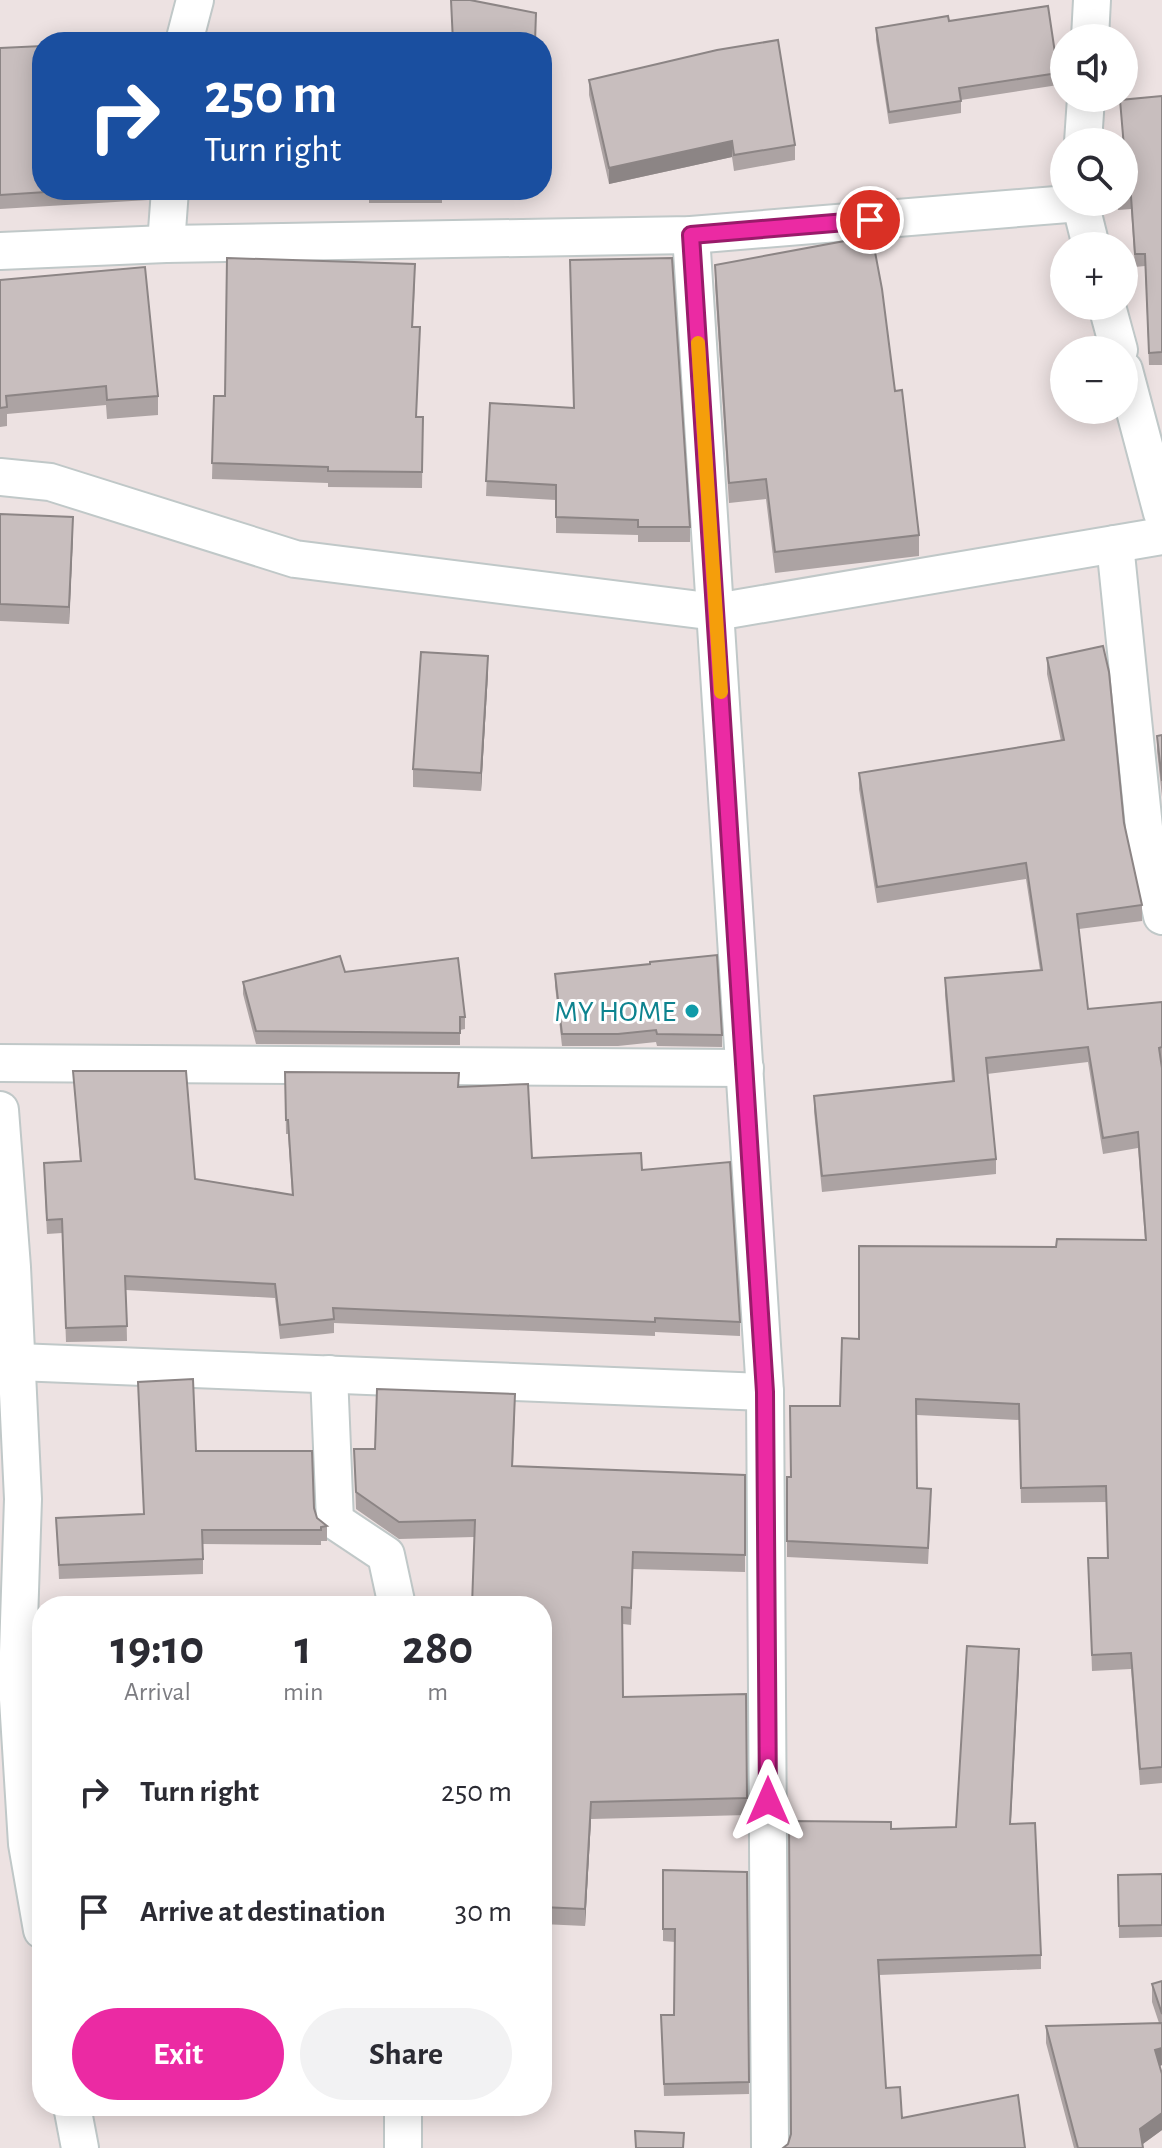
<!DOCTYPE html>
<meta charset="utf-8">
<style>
:root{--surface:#fff;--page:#f2f2f3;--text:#2b2b33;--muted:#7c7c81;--accent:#eb2aa3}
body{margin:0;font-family:"Alegreya Sans",sans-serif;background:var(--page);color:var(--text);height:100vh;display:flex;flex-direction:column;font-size:30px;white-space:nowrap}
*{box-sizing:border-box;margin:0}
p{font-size:26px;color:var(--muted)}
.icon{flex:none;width:44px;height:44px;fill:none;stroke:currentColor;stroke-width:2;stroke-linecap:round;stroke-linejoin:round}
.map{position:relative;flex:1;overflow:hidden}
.side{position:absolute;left:32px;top:1596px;width:520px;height:520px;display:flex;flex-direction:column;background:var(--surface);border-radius:32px;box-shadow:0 4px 20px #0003}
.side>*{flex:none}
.hud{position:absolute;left:32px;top:32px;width:520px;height:168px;border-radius:32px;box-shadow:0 4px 20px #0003;background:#1a4fa0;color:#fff;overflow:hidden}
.tools{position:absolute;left:1050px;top:24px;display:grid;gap:16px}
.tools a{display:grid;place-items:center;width:88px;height:88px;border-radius:50%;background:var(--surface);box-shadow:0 4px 20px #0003;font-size:40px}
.pin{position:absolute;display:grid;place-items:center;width:68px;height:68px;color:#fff;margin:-34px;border:4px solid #fff;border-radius:50%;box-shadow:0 2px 8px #0007}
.me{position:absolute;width:88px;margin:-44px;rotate:0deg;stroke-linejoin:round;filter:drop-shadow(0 0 6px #0008)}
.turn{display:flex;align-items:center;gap:28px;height:168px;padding:0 40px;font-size:36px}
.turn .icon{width:104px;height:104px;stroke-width:2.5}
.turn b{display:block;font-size:56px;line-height:68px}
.eta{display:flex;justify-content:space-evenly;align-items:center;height:136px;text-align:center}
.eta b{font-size:48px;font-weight:700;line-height:56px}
.cta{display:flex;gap:16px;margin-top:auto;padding:16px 40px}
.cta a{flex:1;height:92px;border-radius:48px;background:var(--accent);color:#fff;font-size:32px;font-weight:700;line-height:92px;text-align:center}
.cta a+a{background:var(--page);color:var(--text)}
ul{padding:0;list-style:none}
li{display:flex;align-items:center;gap:24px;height:120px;padding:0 40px}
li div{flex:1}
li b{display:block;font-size:30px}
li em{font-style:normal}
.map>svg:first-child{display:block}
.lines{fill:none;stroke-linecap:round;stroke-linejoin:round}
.street-casing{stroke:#c0c8c8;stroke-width:40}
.street{stroke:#fff;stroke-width:36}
.wall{fill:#aca3a3}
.shaded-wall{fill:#8c8585}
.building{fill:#c8bebe;stroke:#8c8585;stroke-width:2}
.route-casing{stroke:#991b6a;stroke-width:20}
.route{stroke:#eb2aa3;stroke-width:14}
.slow{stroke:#f59e0b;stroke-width:14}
.culture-dot{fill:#0f9aa8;stroke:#fff;stroke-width:3}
.labels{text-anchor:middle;stroke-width:6;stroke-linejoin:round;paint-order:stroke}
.culture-label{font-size:30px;fill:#0d838f;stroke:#fff;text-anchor:end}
</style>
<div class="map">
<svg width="1162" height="2148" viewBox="0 0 1162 2148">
<rect width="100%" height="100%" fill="#ede2e2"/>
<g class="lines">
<defs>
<g id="street">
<path d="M 1090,38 L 1092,0"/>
<path d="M 184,42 L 195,0"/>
<path d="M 1083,142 L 1086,98"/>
<path d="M 1080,202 L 1091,246"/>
<path d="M 691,235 L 765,1392 L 770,2148"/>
<path d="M 166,244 L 170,190"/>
<path d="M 0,251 L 166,244 L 691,235 L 1080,203"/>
<path d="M 1107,306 L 1119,350"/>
<path d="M 1124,370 L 1162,513"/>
<path d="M 0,477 L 50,482 L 295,559 L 716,612 L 1162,536"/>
<path d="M 1115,544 L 1145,837 L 1162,916"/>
<path d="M 0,1063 L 745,1068"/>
<path d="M 0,1110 L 12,1267 L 23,1499 L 17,1683 L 27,1844 L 42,1930"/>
<path d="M 17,1362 L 765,1392"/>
<path d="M 329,1374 L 335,1521 L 386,1555 L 397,1606"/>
<path d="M 72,2106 L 80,2148"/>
<path d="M 403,2148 L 403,2106"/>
</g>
</defs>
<use href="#street" class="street-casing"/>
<use href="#street" class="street"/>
</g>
<g class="wall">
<path d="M 949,21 L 1058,73 L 1058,85 L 961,100 L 961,113 L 889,124 L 876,40 L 876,28 Z"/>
<path d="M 0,48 L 42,190 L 150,190 L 148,200 L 0,209 Z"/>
<path d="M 589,80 L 795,145 L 795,160 L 734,171 L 732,157 L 609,184 L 589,95 Z"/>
<path d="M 1162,96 L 1162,365 L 1149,365 L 1145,266 L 1135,267 L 1131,209 L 1118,210 L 1117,202 L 1124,202 L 1124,142 L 1123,142 L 1120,100 Z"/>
<rect x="369" y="190" width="73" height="13"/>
<path d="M 715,265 L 895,391 L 919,535 L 919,556 L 775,573 L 766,499 L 729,503 L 715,285 Z"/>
<path d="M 0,280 L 158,396 L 158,415 L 107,419 L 106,405 L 7,414 L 7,426 L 0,427 Z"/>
<path d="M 415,280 L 413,327 L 417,417 L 423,417 L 422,488 L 328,487 L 328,483 L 212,479 L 214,396 L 225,396 Z"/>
<path d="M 490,403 L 690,527 L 690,542 L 638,542 L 638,535 L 556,533 L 556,500 L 486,496 Z"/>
<path d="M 0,514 L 73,535 L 69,624 L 0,621 Z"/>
<path d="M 1047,658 L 1124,823 L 1142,905 L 1142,921 L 1079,929 L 1088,1009 L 1162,1002 L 1162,1783 L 1140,1785 L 1131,1669 L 1092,1671 L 1088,1558 L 1108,1558 L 1106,1502 L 1021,1503 L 1019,1420 L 917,1415 L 917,1488 L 931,1505 L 928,1564 L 787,1557 L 787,1477 L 791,1477 L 840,1406 L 859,1339 L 1056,1247 L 1145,1240 L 1138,1148 L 1103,1154 L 1088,1062 L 987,1074 L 996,1159 L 996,1174 L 822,1192 L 814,1111 L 814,1096 L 952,1081 L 945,994 L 945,978 L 1040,970 L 1026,879 L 877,903 L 859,789 L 859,773 L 1061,741 L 1047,674 Z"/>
<path d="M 488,673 L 481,791 L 413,787 L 413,769 Z"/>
<path d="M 1162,735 L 1162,797 L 1157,751 L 1157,736 Z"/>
<path d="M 345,972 L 465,1017 L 465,1029 L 460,1030 L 460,1045 L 256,1044 L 243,994 L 243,982 Z"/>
<path d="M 555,974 L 722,1035 L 722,1047 L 657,1046 L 656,1042 L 618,1046 L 562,1046 L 555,986 Z"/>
<path d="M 73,1071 L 195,1179 L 292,1195 L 288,1134 L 286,1134 L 285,1072 L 459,1087 L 532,1158 L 642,1170 L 740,1322 L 740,1336 L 655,1332 L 655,1336 L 334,1323 L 334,1333 L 280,1339 L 275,1298 L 126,1290 L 127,1341 L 66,1342 L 62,1233 L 47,1234 L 44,1177 L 80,1161 Z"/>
<path d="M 515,1411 L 513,1466 L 745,1475 L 745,1572 L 633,1569 L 631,1625 L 623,1624 L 623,1697 L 746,1694 L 747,1815 L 591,1819 L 585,1926 L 542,1924 L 542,1606 L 474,1537 L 399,1539 L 356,1509 L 354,1449 L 375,1449 Z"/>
<path d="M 196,1451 L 314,1508 L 317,1518 L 327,1526 L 327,1541 L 321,1541 L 321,1545 L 203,1544 L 203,1574 L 59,1579 L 56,1518 L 143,1514 Z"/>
<path d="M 1019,1664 L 1010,1824 L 1041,1955 L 1041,1969 L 879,1975 L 788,2144 L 891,1829 L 956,1827 Z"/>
<path d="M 663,1870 L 747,1872 L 749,2094 L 664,2096 L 661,2015 L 674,2015 L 675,1942 L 663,1941 Z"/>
<path d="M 1162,1874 L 1162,1937 L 1119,1938 L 1118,1875 Z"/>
<path d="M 1162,1981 L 1162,2065 L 1160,2066 L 1162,2074 L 1162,2130 L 1143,2144 L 1143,2148 L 1074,2148 L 1046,2043 L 1046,2026 L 1159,2023 L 1152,2002 L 1152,1984 Z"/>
</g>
<g class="shaded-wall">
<path d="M 732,141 L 732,157 L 609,184 L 609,168 Z"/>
<path d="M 73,517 L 73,535 L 69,624 L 69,607 Z"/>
<path d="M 488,656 L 488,673 L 481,791 L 481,773 Z"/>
<path d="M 1019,1649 L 1019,1664 L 1010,1839 L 1010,1824 Z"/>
<path d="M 591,1802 L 591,1819 L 585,1926 L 585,1909 Z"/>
<path d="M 1162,2048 L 1162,2065 L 1155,2068 L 1155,2050 Z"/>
<path d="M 1162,2113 L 1162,2130 L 1140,2146 L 1140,2129 Z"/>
</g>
<g class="building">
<path d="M 451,0 L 470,0 L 536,13 L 535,42 L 453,42 Z"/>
<path d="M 1048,6 L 1058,73 L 959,88 L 961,101 L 889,112 L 876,28 L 948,16 L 949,21 Z"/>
<path d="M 159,39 L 159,42 L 107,42 Z"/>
<path d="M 778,40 L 795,145 L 734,155 L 732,141 L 609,168 L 589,80 L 717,50 Z"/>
<path d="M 42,46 L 42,190 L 77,190 L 0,195 L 0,48 Z"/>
<path d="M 1162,96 L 1162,352 L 1149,353 L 1145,254 L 1135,254 L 1131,196 L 1124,197 L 1124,147 L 1120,100 Z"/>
<path d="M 872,236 L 882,289 L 895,391 L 902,390 L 919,535 L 775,552 L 766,479 L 729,483 L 715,265 Z"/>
<path d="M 227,258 L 415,264 L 412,327 L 420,327 L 416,417 L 423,417 L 422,472 L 328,471 L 328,467 L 212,463 L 214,396 L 225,396 Z"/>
<path d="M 672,258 L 690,527 L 638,527 L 638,520 L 556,517 L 556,485 L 486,481 L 490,403 L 574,408 L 570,260 Z"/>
<path d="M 145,267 L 158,396 L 107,400 L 106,386 L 6,396 L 7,407 L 0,408 L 0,280 Z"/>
<path d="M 0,514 L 73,517 L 69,607 L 0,604 Z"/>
<path d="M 1103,646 L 1109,672 L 1124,823 L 1142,905 L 1077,914 L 1088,1009 L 1162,1002 L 1162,1047 L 1159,1048 L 1162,1068 L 1162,1767 L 1140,1769 L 1131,1653 L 1092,1655 L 1088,1558 L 1108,1558 L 1106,1486 L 1021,1488 L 1019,1404 L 916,1399 L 917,1488 L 931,1489 L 928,1548 L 787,1541 L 787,1477 L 791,1477 L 790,1406 L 840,1406 L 842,1338 L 859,1339 L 859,1246 L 1056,1247 L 1057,1239 L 1146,1240 L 1138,1132 L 1103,1138 L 1088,1047 L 986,1058 L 996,1159 L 822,1176 L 814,1096 L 954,1081 L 945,978 L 1042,970 L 1026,863 L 877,887 L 859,773 L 1064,740 L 1047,658 Z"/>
<path d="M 421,652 L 488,656 L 481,773 L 413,769 Z"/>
<path d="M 1162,735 L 1162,781 L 1157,736 Z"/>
<path d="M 717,955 L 722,1035 L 657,1034 L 656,1030 L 618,1034 L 562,1034 L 555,974 L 650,964 L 650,962 Z"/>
<path d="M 340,956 L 345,972 L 458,958 L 465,1017 L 460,1017 L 460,1033 L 256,1031 L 243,982 Z"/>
<path d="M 73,1071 L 186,1071 L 195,1179 L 293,1195 L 288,1120 L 286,1120 L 285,1072 L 459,1073 L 458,1087 L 528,1084 L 532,1158 L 641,1153 L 642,1170 L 730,1162 L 740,1322 L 655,1318 L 655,1322 L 333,1308 L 334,1319 L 280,1325 L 275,1284 L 125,1276 L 127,1326 L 66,1328 L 62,1219 L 47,1220 L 44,1163 L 81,1161 Z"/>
<path d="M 193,1379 L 196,1451 L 312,1451 L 314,1508 L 317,1518 L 327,1526 L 321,1527 L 321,1530 L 202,1530 L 203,1559 L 59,1565 L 56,1518 L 144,1514 L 138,1382 Z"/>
<path d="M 377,1389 L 515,1394 L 512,1466 L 745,1475 L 745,1555 L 633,1552 L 631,1608 L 622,1607 L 623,1697 L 746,1694 L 747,1798 L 591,1802 L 585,1909 L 542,1907 L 542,1606 L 472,1606 L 475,1520 L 399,1522 L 356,1492 L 354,1449 L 375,1449 Z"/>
<path d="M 967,1646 L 1019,1649 L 1010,1824 L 1035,1823 L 1041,1955 L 878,1960 L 886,2088 L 900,2087 L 902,2118 L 1018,2095 L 1025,2148 L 783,2148 L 788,2144 L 791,2134 L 789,1821 L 891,1822 L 891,1829 L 956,1827 Z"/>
<path d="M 663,1870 L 747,1872 L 749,2082 L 664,2084 L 661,2015 L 674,2015 L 675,1929 L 663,1929 Z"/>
<path d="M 1162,1874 L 1162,1925 L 1119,1926 L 1118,1875 Z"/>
<path d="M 1162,1981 L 1162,2014 L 1152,1984 Z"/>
<path d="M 1162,2023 L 1162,2048 L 1155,2050 L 1162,2074 L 1162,2113 L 1140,2129 L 1143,2148 L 1078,2148 L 1046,2026 Z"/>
<path d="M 635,2131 L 684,2133 L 683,2148 L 636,2148 Z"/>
</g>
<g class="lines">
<defs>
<path id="route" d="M 768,1801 L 765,1392 L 691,235 L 870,220"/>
</defs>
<use href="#route" class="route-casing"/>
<use href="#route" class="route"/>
<path class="slow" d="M 698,343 L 721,692"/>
</g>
<circle class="culture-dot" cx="692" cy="1011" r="8"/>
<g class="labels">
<g class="culture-label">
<text x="676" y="1021">MY HOME</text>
</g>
</g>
</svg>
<div class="tools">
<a><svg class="icon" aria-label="sound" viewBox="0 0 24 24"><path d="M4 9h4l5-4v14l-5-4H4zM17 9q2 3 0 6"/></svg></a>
<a><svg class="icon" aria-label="search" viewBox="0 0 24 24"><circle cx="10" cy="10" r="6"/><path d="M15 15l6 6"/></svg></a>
<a>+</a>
<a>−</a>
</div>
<div class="pin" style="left:870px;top:220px;background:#d93025"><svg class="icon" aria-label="arrive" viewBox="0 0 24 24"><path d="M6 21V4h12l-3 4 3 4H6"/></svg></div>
<svg class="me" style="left:768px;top:1801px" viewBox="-20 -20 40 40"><path d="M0-17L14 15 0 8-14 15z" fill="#eb2aa3" stroke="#fff" stroke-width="4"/></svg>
<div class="hud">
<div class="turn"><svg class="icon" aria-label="right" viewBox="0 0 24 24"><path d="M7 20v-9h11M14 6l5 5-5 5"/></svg><div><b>250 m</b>Turn right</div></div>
</div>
<section class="side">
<div class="eta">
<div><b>19:10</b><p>Arrival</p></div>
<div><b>1</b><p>min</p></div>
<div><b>280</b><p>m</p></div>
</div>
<ul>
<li><svg class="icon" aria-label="right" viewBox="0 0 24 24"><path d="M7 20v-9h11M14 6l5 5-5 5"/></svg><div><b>Turn right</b></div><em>250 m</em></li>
<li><svg class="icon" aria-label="arrive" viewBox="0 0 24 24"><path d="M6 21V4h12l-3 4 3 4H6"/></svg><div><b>Arrive at destination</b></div><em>30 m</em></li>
</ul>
<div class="cta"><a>Exit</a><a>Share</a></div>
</section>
</div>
